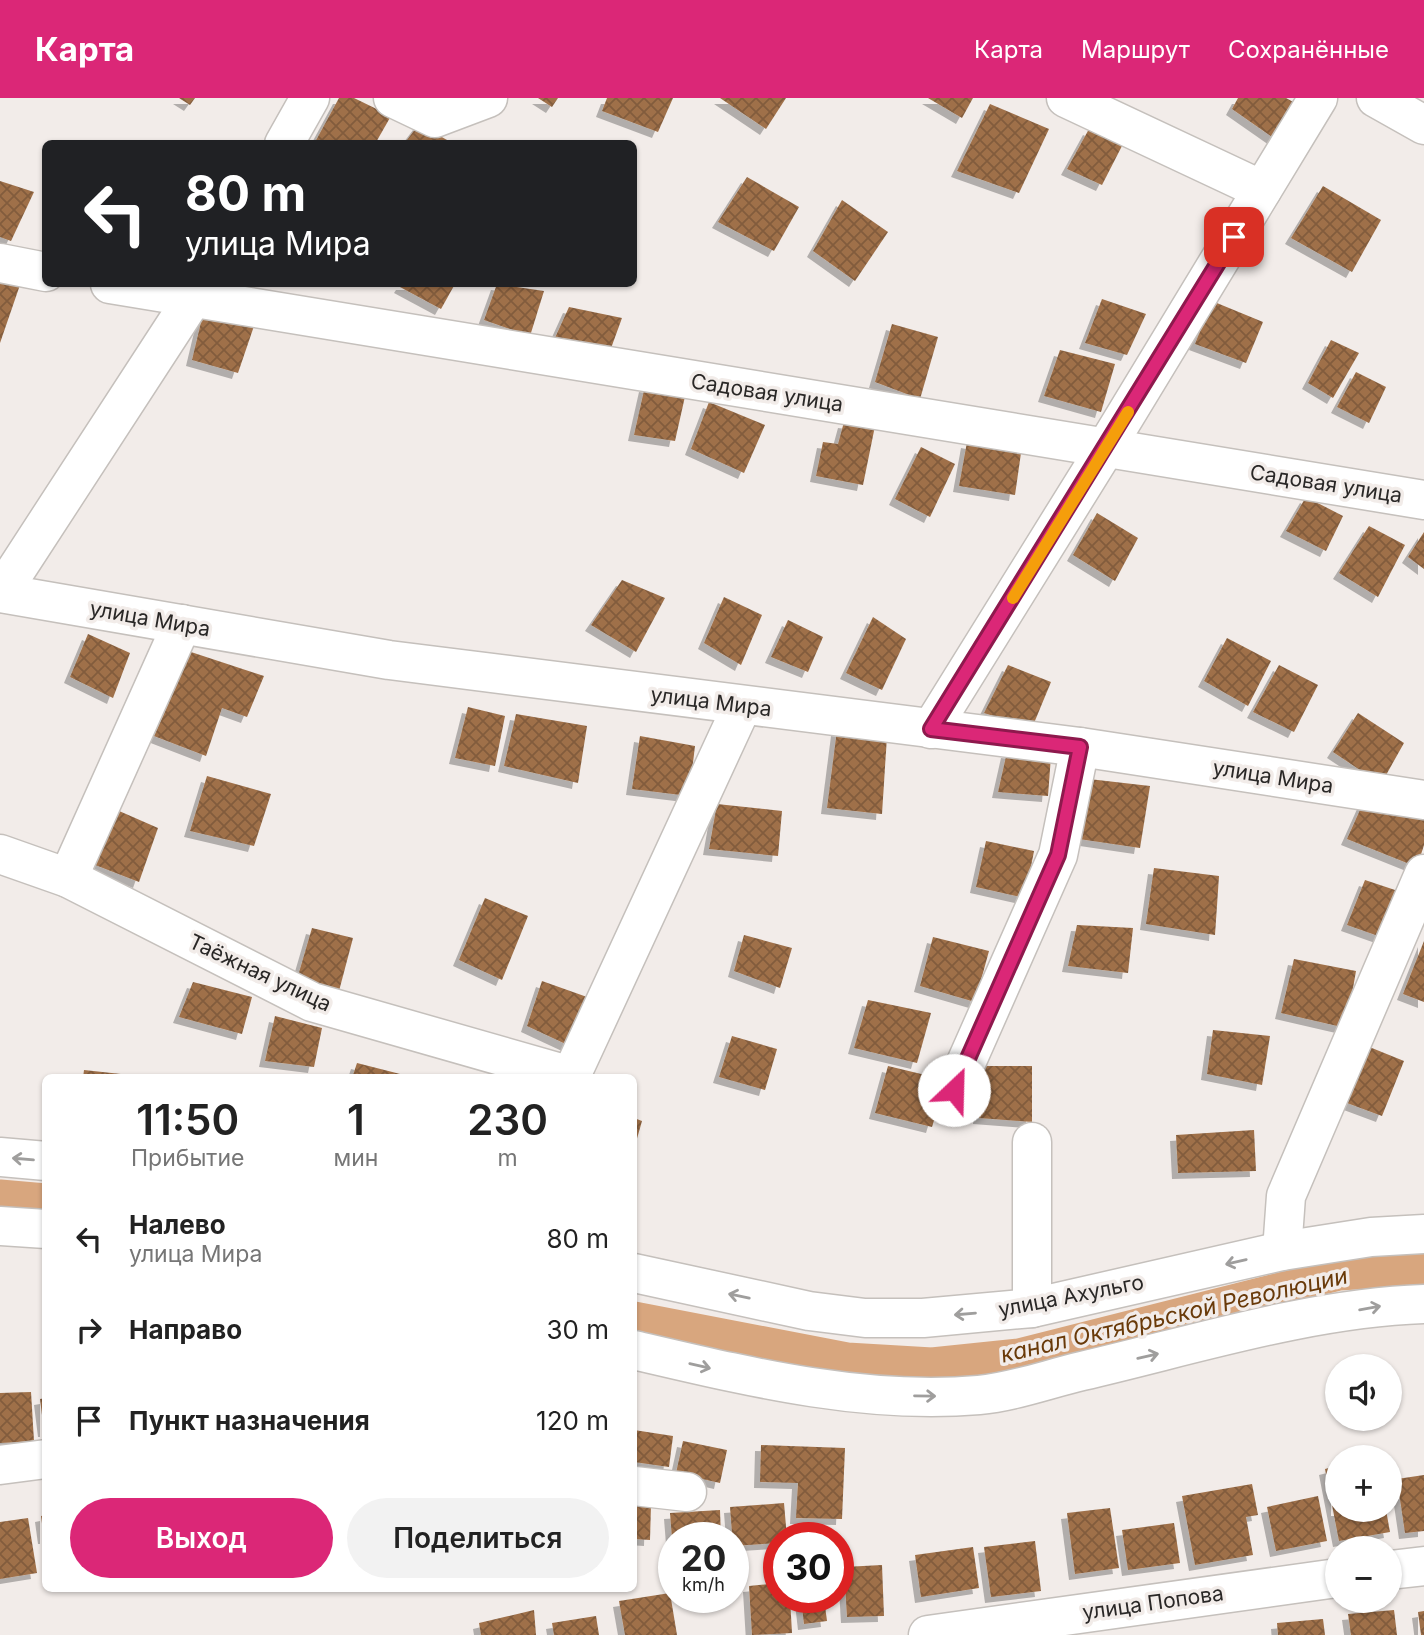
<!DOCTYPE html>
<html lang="ru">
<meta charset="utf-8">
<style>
:root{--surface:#fff;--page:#f2f2f2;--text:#222;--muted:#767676;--accent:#db2777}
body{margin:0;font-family:Inter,sans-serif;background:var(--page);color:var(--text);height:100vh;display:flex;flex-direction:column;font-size:26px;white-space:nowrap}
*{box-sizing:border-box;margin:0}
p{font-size:23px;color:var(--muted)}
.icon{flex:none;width:38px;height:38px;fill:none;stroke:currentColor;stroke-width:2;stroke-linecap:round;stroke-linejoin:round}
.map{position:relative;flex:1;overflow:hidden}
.panel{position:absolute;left:42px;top:976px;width:595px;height:518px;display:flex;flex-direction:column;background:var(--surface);border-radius:10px;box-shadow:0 2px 5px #0004}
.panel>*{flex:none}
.hud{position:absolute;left:42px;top:42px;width:595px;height:147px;border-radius:10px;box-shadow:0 2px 5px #0004;background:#202124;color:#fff;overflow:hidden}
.fabs{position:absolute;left:1325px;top:1256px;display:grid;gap:14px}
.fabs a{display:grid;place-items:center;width:77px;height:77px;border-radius:50%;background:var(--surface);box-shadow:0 2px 5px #0004;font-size:35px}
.speed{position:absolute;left:658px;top:1424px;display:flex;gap:14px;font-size:35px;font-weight:700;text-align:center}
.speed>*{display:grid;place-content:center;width:91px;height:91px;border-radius:50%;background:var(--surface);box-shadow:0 2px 5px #0004;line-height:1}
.speed small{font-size:18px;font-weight:400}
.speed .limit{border:10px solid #d22;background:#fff;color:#111}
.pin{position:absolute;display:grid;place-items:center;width:60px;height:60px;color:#fff;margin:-30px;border-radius:14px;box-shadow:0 4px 10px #0006}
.me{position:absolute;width:77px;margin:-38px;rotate:24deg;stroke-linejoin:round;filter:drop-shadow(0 0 5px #0008)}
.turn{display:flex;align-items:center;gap:24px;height:147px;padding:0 28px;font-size:32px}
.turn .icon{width:91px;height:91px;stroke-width:2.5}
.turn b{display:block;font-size:49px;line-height:60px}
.eta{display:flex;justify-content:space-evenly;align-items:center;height:119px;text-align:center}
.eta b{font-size:42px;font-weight:600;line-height:49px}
.cta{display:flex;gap:14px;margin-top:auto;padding:14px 28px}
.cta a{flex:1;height:80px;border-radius:42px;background:var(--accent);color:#fff;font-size:28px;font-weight:600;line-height:80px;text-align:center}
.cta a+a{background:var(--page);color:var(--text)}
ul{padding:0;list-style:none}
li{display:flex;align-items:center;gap:21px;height:91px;padding:0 28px}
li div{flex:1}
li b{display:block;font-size:26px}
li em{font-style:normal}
header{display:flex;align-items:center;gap:42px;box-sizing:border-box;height:98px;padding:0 35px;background:var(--accent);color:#fff}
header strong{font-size:33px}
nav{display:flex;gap:38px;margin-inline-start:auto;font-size:24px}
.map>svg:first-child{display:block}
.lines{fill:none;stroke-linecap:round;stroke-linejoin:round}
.canal{stroke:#d8a67e;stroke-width:33}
.building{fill:url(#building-cross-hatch);filter:url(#shadow)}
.minor-casing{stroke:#c5c0bc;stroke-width:41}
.major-casing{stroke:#c5c0bc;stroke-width:41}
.minor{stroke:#fff;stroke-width:38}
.major{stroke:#fff;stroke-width:38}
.oneway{stroke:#9f9e9d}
.route-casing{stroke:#8e194d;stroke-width:18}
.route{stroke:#db2777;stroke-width:12}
.slow{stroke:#f59e0b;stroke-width:12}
.labels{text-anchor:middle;stroke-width:7;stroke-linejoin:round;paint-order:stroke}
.street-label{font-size:21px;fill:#292726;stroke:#f2ece9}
.water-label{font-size:23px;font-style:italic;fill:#693a09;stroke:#f2ece9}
</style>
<header>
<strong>Карта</strong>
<nav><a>Карта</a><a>Маршрут</a><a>Сохранённые</a></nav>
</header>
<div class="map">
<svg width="1424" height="1537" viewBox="0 0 1424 1537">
<defs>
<pattern id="building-cross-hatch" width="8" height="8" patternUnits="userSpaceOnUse" patternTransform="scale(1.75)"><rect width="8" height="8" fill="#9f7049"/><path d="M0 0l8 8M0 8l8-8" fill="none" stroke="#825c3d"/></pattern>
<filter id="shadow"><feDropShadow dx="-6" dy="6" stdDeviation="0" flood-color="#0004"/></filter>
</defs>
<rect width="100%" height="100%" fill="#f2ece9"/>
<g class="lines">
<g class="canal">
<path d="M 0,1098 L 46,1102"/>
<path d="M 634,1220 L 847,1261 L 932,1266 L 1019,1257 L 1339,1176 L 1424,1171"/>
</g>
</g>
<g class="building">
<path d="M 179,0 L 195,0 L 190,7 Z"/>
<path d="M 339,0 L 354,0 L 391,18 L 375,46 L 314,46 Z"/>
<path d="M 538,0 L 558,0 L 552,9 Z"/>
<path d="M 607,0 L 673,0 L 658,34 L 602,13 Z"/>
<path d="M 720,0 L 786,0 L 766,31 Z"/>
<path d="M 928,0 L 973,0 L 962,20 Z"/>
<path d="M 1238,0 L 1286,0 L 1295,5 L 1275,41 L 1232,11 Z"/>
<path d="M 990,6 L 1049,31 L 1019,95 L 957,73 Z"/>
<path d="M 419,26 L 454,46 L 404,46 Z"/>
<path d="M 1089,31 L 1123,46 L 1102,87 L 1067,71 Z"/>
<path d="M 747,79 L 799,109 L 774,153 L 718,124 Z"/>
<path d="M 0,83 L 34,94 L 11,143 L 0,139 Z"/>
<path d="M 1323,88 L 1381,122 L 1352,174 L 1291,140 Z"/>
<path d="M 842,102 L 888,134 L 855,183 L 813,153 Z"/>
<path d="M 0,179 L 21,184 L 0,245 Z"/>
<path d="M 402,186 L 455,186 L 441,211 L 400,189 Z"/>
<path d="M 497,186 L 544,193 L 530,238 L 484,222 Z"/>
<path d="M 1102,201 L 1146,216 L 1127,257 L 1085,245 Z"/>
<path d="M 1212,203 L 1263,224 L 1246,265 L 1195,246 Z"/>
<path d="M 569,209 L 622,220 L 610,253 L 554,242 Z"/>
<path d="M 203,216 L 254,228 L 238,275 L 192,262 Z"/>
<path d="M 892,226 L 938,239 L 920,301 L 875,284 Z"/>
<path d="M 1331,242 L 1359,255 L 1333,300 L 1308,285 Z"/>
<path d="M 1060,252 L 1115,266 L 1101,314 L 1044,298 Z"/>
<path d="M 1356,274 L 1386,289 L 1369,325 L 1337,309 Z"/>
<path d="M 645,288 L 686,294 L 675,343 L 634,337 Z"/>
<path d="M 709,304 L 765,327 L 744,375 L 691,351 Z"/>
<path d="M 844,324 L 875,328 L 863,387 L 816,378 L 823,344 L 838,346 Z"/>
<path d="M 967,344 L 1021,355 L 1015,397 L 959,388 Z"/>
<path d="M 921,349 L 955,366 L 930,419 L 895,401 Z"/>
<path d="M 1306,399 L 1343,418 L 1326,453 L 1286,433 Z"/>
<path d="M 1097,415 L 1138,440 L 1115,483 L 1073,457 Z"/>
<path d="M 1369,428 L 1405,447 L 1378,499 L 1339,475 Z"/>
<path d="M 1424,434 L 1424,471 L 1408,459 Z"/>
<path d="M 622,482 L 665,500 L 636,554 L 591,527 Z"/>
<path d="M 724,499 L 762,517 L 741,567 L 704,545 Z"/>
<path d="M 873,519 L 906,541 L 882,592 L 846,575 Z"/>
<path d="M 788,522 L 823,539 L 808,574 L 771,559 Z"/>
<path d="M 88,536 L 130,555 L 113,600 L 70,579 Z"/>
<path d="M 1227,540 L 1271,563 L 1248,608 L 1204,583 Z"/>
<path d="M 191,554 L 264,578 L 247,619 L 222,610 L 206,658 L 154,638 Z"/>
<path d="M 1008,567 L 1051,584 L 1032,630 L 984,615 Z"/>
<path d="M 1279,567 L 1318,587 L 1294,634 L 1253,614 Z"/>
<path d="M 468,609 L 505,618 L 495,668 L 455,660 Z"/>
<path d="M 1358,615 L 1404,645 L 1381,686 L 1333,654 Z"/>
<path d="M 516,616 L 587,628 L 578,685 L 504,668 Z"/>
<path d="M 837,632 L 887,638 L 882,716 L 827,710 Z"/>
<path d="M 640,638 L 695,648 L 689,698 L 632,691 Z"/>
<path d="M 1007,654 L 1051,658 L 1048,698 L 998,694 Z"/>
<path d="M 207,678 L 271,696 L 254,748 L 190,733 Z"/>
<path d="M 1089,681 L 1150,688 L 1140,750 L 1079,741 Z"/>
<path d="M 1364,703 L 1424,721 L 1424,747 L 1417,769 L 1347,741 Z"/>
<path d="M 717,706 L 782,713 L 778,758 L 709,751 Z"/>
<path d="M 110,709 L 158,730 L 139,784 L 85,763 Z"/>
<path d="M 986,743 L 1034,753 L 1025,800 L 976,789 Z"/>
<path d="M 1154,770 L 1219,778 L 1215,837 L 1146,826 Z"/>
<path d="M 1365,782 L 1401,794 L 1384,840 L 1347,827 Z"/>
<path d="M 485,800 L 528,818 L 502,882 L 459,862 Z"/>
<path d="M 1077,827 L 1133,830 L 1128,875 L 1068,868 Z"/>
<path d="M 312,830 L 353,840 L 339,893 L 298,878 Z"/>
<path d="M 744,837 L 792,850 L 780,890 L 734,873 Z"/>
<path d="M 933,839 L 989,853 L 975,904 L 920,888 Z"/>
<path d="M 1424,843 L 1424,904 L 1403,896 Z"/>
<path d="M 1294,861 L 1356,873 L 1346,930 L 1281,915 Z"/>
<path d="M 542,883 L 587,899 L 570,948 L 527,928 Z"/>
<path d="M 193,884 L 252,899 L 242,936 L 179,919 Z"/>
<path d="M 868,902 L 931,915 L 917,965 L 854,950 Z"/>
<path d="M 275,918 L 322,930 L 314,969 L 265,963 Z"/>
<path d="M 1213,932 L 1270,938 L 1262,987 L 1207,976 Z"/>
<path d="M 732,938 L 777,951 L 765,992 L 719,979 Z"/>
<path d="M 1362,946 L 1404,963 L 1382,1018 L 1339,1002 Z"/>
<path d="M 357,965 L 404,977 L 404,980 L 352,980 Z"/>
<path d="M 888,968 L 946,982 L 932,1029 L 875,1015 Z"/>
<path d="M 980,968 L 1032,968 L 1032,1024 L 979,1020 Z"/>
<path d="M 84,972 L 130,977 L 129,980 L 83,980 Z"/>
<path d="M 634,1020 L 642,1023 L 634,1051 Z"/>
<path d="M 1254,1032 L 1256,1073 L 1178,1075 L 1176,1037 Z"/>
<path d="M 31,1294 L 34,1343 L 0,1345 L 0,1295 Z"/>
<path d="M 46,1300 L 46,1333 L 44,1333 L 40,1301 Z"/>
<path d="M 634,1332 L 673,1338 L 669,1369 L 634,1364 Z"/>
<path d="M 683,1343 L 727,1352 L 720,1385 L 676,1375 Z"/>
<path d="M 761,1347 L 845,1350 L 842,1421 L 796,1420 L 798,1385 L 760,1384 Z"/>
<path d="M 1337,1368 L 1337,1412 L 1386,1412 L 1390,1434 L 1339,1443 L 1325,1371 Z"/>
<path d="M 1424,1377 L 1424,1433 L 1405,1435 L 1397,1381 Z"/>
<path d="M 1252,1386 L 1258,1417 L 1246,1419 L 1253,1457 L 1195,1467 L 1182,1398 Z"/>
<path d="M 1318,1398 L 1327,1443 L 1276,1453 L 1267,1409 Z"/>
<path d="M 784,1405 L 787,1440 L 779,1440 L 779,1445 L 733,1448 L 730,1409 Z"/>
<path d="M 634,1406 L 651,1407 L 650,1442 L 634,1441 Z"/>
<path d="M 1110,1410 L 1119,1470 L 1075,1476 L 1067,1415 Z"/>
<path d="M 720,1412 L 721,1440 L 672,1440 L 670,1415 Z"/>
<path d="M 46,1417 L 46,1440 L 44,1440 L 41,1418 Z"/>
<path d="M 28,1420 L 37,1475 L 0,1481 L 0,1424 Z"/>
<path d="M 1174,1425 L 1180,1465 L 1128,1472 L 1122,1432 Z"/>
<path d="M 1035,1443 L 1041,1493 L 991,1499 L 984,1449 Z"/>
<path d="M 973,1449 L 979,1490 L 921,1499 L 915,1457 Z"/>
<path d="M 882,1467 L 884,1518 L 847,1519 L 844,1469 Z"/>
<path d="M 779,1485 L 779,1500 L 790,1500 L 792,1535 L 752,1537 L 749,1488 Z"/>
<path d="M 670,1495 L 677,1537 L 625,1537 L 619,1503 Z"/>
<path d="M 801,1500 L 824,1500 L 827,1523 L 804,1526 Z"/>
<path d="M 534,1512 L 536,1537 L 481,1537 L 479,1525 Z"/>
<path d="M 1394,1512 L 1397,1537 L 1351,1537 L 1348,1516 Z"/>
<path d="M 1424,1513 L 1424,1537 L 1421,1537 L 1418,1514 Z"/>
<path d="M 596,1518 L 599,1537 L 554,1537 L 552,1525 Z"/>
<path d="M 1323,1521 L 1325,1537 L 1278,1537 L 1277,1525 Z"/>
</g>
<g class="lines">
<defs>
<g id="minor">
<path d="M 393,0 L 435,20 L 488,0"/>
<path d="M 1066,0 L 1262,92"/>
<path d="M 1376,0 L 1424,27"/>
<path d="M 284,46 L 310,0"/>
<path d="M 0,165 L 46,174"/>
<path d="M 110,186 L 1424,402"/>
<path d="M 0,495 L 389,562 L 1080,649 L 1424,702"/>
<path d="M 1,495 L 202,186"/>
<path d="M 931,631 L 1105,351 L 1318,0"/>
<path d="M 0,756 L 68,780 L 312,904 L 571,978"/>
<path d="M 68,780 L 182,526"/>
<path d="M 570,980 L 742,608"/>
<path d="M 954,992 L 1058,757 L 1080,649"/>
<path d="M 1032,1044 L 1032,1210"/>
<path d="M 1282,1153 L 1286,1098 L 1424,776"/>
<path d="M 0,1367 L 46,1361"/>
<path d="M 634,1388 L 687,1394"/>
<path d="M 1390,1472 L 1424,1468"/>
<path d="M 928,1537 L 1337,1480"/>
</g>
<g id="major">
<path d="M 0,1059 L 46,1063"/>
<path d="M 0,1128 L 46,1131"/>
<path d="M 634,1175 L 809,1213 L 865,1220 L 923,1220 L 1032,1210 L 1282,1153 L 1371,1139 L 1424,1136"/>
<path d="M 634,1252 C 746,1278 862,1307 979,1297 C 1013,1294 1048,1281 1082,1273 C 1194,1247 1309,1210 1424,1206"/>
</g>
</defs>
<use href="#minor" class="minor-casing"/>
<use href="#major" class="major-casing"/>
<use href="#minor" class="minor"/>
<use href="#major" class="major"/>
</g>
<defs><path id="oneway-shaft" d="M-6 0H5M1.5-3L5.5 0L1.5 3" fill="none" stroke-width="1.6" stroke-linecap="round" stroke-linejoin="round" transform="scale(1.75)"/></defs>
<g class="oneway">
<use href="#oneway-shaft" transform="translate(23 1061) rotate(-175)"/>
<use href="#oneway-shaft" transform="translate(1236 1164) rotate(167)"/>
<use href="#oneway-shaft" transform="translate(739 1198) rotate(-168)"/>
<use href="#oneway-shaft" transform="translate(1370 1210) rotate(-10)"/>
<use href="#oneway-shaft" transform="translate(965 1216) rotate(175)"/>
<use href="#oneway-shaft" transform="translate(1148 1258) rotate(-13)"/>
<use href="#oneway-shaft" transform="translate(700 1268) rotate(13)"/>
<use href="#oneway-shaft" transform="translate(925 1298) rotate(1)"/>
</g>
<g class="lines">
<defs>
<path id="route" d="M 954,992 L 1058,757 L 1080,649 L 931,631 L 1234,139"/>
</defs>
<use href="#route" class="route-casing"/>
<use href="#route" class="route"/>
<path class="slow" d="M 1013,500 L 1128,314"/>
</g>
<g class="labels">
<g class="street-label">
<text transform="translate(767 295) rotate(9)" y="7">Садовая улица</text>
<text transform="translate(1326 386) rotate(9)" y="7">Садовая улица</text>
<text transform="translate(150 521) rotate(10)" y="7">улица Мира</text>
<text transform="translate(711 604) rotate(7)" y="7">улица Мира</text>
<text transform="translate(1273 679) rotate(9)" y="7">улица Мира</text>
<text transform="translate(260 875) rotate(25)" y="7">Таёжная улица</text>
<text transform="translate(1071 1198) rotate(-11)" y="7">улица Ахульго</text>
<text transform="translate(1153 1505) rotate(-8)" y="7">улица Попова</text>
</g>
<g class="water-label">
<text transform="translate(1174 1217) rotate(-13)" y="8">канал Октябрьской Революции</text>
</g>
</g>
</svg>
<div class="fabs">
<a><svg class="icon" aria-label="sound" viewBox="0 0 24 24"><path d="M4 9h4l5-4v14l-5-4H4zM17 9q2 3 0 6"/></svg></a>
<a>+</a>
<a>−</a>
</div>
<div class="speed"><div>20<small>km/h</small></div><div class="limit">30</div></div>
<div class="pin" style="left:1234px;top:139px;background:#d93025"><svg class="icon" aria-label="arrive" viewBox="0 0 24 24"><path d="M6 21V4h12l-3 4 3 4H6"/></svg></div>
<svg class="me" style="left:954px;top:992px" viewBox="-20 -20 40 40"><circle r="19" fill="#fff"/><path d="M0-13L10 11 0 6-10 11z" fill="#db2777"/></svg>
<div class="hud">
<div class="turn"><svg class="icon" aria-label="left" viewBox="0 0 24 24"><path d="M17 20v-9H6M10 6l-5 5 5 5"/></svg><div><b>80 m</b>улица Мира</div></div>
</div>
<section class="panel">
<div class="eta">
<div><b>11:50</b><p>Прибытие</p></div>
<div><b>1</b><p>мин</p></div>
<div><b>230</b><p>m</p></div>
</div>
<ul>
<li><svg class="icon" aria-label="left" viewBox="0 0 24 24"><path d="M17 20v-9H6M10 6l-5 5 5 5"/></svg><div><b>Налево</b><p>улица Мира</p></div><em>80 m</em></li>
<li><svg class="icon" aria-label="right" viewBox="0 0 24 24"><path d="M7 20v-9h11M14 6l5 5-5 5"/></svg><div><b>Направо</b></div><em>30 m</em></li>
<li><svg class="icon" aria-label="arrive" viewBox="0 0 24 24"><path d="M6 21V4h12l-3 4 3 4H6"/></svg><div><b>Пункт назначения</b></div><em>120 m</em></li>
</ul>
<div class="cta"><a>Выход</a><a>Поделиться</a></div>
</section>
</div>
